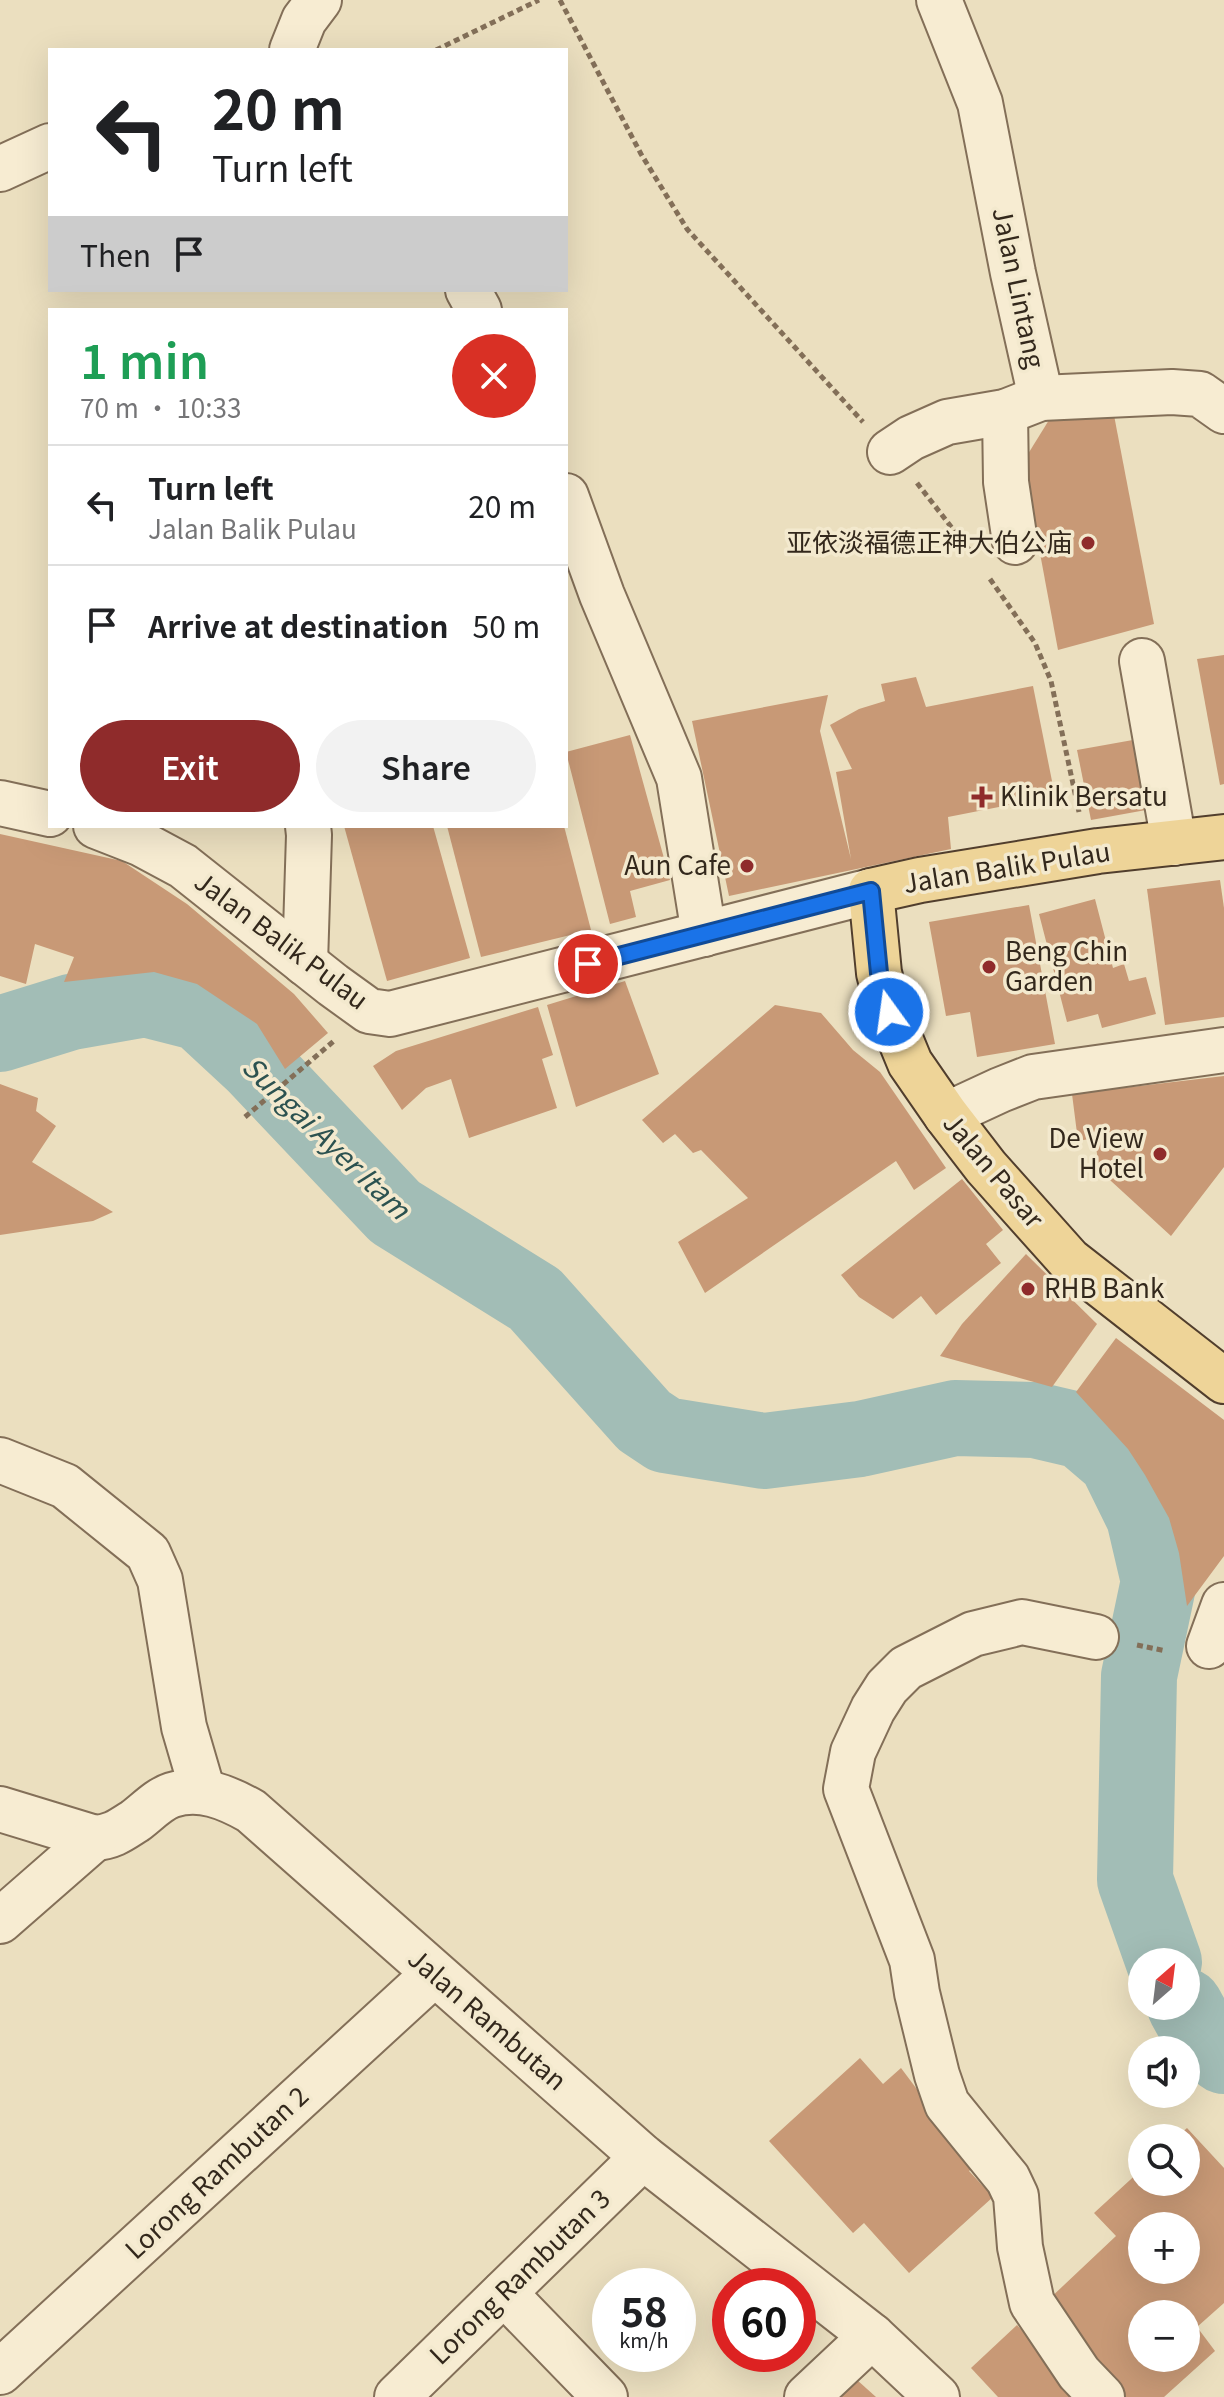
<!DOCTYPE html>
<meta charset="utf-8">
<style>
:root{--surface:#fff;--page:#f2f2f2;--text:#202124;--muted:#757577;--line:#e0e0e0;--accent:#8f2b2b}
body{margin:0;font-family:Georgia,"Noto Sans SC",serif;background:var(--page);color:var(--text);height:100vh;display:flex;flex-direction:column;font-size:30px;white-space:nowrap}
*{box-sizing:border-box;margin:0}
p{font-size:26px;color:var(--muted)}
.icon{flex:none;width:44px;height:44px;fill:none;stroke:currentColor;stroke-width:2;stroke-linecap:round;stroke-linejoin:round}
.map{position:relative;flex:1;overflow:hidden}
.panel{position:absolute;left:48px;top:308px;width:520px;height:520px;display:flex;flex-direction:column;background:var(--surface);border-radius:0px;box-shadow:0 8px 32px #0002}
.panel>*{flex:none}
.hud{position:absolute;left:48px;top:48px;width:520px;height:244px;border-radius:0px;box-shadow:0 8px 32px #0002;background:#fff;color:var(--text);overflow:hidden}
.needle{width:52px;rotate:28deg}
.fabs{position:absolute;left:1128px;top:1948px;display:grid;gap:16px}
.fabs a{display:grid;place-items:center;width:72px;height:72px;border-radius:50%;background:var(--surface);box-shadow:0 8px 32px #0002;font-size:40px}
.speed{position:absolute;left:592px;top:2268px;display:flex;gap:16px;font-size:40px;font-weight:700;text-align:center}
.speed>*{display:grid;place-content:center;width:104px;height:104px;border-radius:50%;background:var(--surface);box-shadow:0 8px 32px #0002;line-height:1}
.speed small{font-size:20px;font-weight:400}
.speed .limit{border:12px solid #d22;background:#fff;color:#111}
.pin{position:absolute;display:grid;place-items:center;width:68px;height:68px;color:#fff;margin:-34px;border:4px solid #fff;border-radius:50%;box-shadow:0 2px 8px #0007}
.me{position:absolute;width:88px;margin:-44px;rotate:346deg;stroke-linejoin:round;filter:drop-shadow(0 0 6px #0008)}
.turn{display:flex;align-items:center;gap:28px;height:168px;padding:0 32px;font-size:36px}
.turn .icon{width:104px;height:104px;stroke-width:2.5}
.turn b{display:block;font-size:56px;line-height:68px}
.then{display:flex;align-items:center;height:76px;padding:0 32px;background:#0003;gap:16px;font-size:30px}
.round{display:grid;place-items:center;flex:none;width:84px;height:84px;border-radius:42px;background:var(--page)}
.head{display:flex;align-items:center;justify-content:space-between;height:136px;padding:0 32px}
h1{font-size:48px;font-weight:600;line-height:60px;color:#1e9e55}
.cta{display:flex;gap:16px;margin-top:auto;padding:16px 32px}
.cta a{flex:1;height:92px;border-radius:48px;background:var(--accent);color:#fff;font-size:32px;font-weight:600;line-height:92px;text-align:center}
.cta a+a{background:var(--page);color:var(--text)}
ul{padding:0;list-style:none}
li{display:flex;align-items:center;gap:24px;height:120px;padding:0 32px;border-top:2px solid var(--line)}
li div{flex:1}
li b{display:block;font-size:30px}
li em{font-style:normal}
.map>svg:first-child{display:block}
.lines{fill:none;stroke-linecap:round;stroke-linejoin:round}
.river{stroke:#a2bdb6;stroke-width:76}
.building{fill:#c89976;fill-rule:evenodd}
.minor-casing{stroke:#836f58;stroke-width:48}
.major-casing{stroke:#513e2d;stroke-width:48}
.path{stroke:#836f58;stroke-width:5;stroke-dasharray:6 4;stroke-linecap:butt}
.minor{stroke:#f7ecd2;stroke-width:44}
.major{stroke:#eed498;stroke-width:44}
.route-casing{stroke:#114b97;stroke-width:20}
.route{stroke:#1a73e8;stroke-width:14}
.poi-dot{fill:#8f2b2b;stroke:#f3e9ce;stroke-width:3}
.labels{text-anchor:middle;stroke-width:7;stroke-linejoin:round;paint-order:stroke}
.street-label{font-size:26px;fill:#33281c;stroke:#f3e9ce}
.poi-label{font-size:26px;fill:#33281c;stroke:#f3e9ce;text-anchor:end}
.water-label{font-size:28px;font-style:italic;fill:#2c5250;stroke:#f3e9ce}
</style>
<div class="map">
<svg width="1224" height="2397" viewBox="0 0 1224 2397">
<rect width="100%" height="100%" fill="#ebdfbf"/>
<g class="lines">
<g class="river">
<path d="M 0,1034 L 71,1012 L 145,999 L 200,1013 L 255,1064 L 395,1212 L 535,1299 L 644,1421 L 665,1435 L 764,1451 L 860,1439 L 955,1418 L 1035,1420 L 1082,1431 L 1116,1460 L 1144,1517 L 1159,1581 L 1139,1676 L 1135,1880 L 1164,1962"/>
<path d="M 1185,2006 L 1204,2040 L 1224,2056"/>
</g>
</g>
<g class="building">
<path d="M 1113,410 L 1154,624 L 1058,650 L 1023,462 L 1049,420 Z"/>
<path d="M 1224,655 L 1224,784 L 1220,785 L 1197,659 Z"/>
<path d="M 916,677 L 926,707 L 1033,686 L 1055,796 L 948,817 L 951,849 L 729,896 L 692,721 L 828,695 L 820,731 L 851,859 L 836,772 L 852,769 L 830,725 L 859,709 L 885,701 L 881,684 Z"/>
<path d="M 630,735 L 670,880 L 630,891 L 636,917 L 610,924 L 566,752 Z"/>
<path d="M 1144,738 L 1157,808 L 1091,820 L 1077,750 Z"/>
<path d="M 344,826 L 433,826 L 470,958 L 387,981 Z"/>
<path d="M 447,826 L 564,826 L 591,930 L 481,957 Z"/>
<path d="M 0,834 L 122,861 L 187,904 L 294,994 L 328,1033 L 285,1069 L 257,1024 L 197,984 L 154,972 L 64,982 L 74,957 L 35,944 L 26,984 L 0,976 Z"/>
<path d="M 1220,880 L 1224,908 L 1224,1017 L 1165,1025 L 1147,889 Z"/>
<path d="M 1095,899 L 1113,968 L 1124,964 L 1129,981 L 1146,977 L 1156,1014 L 1102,1028 L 1098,1014 L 1067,1022 L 1039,914 Z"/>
<path d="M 1029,905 L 1055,1044 L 977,1057 L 970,1012 L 946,1016 L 929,922 Z"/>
<path d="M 625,981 L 659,1074 L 576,1107 L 547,1005 Z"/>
<path d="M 775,1005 L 821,1013 L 853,1050 L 880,1072 L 946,1168 L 914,1190 L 896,1161 L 705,1293 L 678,1242 L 748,1198 L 701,1150 L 693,1153 L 675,1134 L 663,1143 L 642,1120 Z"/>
<path d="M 538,1007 L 553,1055 L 542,1059 L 557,1108 L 469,1138 L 451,1079 L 426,1088 L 402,1110 L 373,1066 L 396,1051 Z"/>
<path d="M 1224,1076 L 1224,1167 L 1171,1236 L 1099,1170 L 1095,1138 L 1078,1141 L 1072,1094 Z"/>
<path d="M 0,1084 L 38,1098 L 36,1111 L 56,1126 L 32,1162 L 113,1212 L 93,1221 L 0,1235 Z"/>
<path d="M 962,1179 L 1003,1230 L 986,1244 L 1001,1263 L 936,1315 L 921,1296 L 893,1319 L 859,1297 L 841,1275 Z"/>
<path d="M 1026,1254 L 1097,1324 L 1052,1387 L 940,1356 L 962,1324 Z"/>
<path d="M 1116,1338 L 1224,1420 L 1224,1556 L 1187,1606 L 1179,1553 L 1169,1518 L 1145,1475 L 1128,1449 L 1076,1392 Z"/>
<path d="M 860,2058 L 883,2084 L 901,2068 L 943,2124 L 980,2162 L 969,2171 L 993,2197 L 909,2273 L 864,2223 L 853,2233 L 769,2141 Z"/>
<path d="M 1187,2128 L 1224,2168 L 1224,2303 L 1197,2327 L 1215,2351 L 1164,2397 L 1117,2397 L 1046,2302 L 1116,2236 L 1094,2213 L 1142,2169 L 1142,2182 L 1186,2182 L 1186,2138 L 1176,2138 ZM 1142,2226 L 1186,2226 L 1186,2270 L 1142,2270 ZM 1142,2314 L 1186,2314 L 1186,2358 L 1142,2358 Z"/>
<path d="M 1017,2325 L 1083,2397 L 998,2397 L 971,2368 Z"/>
<path d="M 847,2371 L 876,2397 L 823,2397 Z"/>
</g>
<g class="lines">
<defs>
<g id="minor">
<path d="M 939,0 L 980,103 L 1013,273 L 1041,398"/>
<path d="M 292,50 L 304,20 L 319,0"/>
<path d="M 0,169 L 50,146"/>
<path d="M 468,290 L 479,310"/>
<path d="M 1005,412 L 1006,482 L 1015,542"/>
<path d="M 890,452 L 911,438 L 947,422 L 1005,412 L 1041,398 L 1172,392 L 1200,394 L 1224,411"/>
<path d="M 566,496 L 602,595 L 679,778 L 704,934"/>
<path d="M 1142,661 L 1174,843"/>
<path d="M 0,803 L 50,814"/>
<path d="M 96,826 L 142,844 L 183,866 L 333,985 L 369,1011 L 390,1014 L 871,891"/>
<path d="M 305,963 L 309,835 L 308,826"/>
<path d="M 946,1115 L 1000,1090 L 1033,1077 L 1224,1050"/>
<path d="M 0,1460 L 65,1486 L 148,1553 L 160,1580 L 184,1727 L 203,1792"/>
<path d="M 1096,1637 L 1022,1622 L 973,1634 L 906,1668 L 887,1687 L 873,1709 L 853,1752 L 846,1789 L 912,1960 L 917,1993 L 937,2075 L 947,2104 L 1008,2179 L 1016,2196 L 1020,2247 L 1032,2303 L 1079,2373 L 1102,2397"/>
<path d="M 1209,1646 L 1224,1605"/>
<path d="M 0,1809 L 95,1838 C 112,1837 121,1830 135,1821 C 146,1813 159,1799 172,1795 C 200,1786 226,1797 251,1811 L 643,2157 L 872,2336 L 937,2397"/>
<path d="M 0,1921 L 95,1838"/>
<path d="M 504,2293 L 605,2397"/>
<path d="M 0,2372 L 434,1974"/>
<path d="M 397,2397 L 643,2157"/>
<path d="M 807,2397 L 872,2336"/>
</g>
<path id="major" d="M 1224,837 L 1098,851 L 920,880 L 871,891 L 879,973 L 889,1012 L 910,1063 L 946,1115 L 986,1167 L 1069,1260 L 1224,1381"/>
</defs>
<use href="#minor" class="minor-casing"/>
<use href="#major" class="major-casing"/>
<g class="path">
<path d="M 560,0 L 641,154 L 687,229 L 863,422"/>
<path d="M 436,50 L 539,0"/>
<path d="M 917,483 L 970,551"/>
<path d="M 990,579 L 1035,643 L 1051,681 L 1079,812"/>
<path d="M 245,1117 L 335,1040"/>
<path d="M 1137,1645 L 1166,1651"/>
</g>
<use href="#minor" class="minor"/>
<use href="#major" class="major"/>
</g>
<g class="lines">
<defs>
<path id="route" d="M 588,964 L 871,891 L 879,973 L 889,1012"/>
</defs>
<use href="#route" class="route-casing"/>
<use href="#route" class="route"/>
</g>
<g class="poi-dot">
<circle cx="1088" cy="543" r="8"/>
<path d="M978 785h8v8h8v8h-8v8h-8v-8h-8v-8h8z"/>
<circle cx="747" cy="866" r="8"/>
<circle cx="989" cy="967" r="8"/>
<circle cx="1160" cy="1154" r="8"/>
<circle cx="1028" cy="1289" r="8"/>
</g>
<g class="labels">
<g class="street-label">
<text transform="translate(1018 288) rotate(78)" y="9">Jalan Lintang</text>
<text transform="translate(1007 868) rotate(-9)" y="9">Jalan Balik Pulau</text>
<text transform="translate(281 941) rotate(37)" y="9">Jalan Balik Pulau</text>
<text transform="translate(993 1171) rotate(50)" y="9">Jalan Pasar</text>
<text transform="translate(487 2020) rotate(41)" y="9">Jalan Rambutan</text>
<text transform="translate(217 2173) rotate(-43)" y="9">Lorong Rambutan 2</text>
<text transform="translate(520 2277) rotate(-44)" y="9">Lorong Rambutan 3</text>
</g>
<g class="poi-label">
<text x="1072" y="552">亚依淡福德正神大伯公庙</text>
<text x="1000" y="806" text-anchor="start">Klinik Bersatu</text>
<text x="731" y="875">Aun Cafe</text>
<text x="1005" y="961" text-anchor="start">Beng Chin<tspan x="1005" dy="30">Garden</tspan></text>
<text x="1144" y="1148">De View<tspan x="1144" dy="30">Hotel</tspan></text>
<text x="1044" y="1298" text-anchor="start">RHB Bank</text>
</g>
<g class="water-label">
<text transform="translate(326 1138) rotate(44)" y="10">Sungai Ayer Itam</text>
</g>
</g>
</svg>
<div class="fabs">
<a><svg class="needle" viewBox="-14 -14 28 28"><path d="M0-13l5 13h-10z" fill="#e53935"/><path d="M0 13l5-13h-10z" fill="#757577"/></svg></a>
<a><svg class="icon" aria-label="sound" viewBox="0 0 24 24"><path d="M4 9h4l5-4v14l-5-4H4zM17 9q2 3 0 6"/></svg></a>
<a><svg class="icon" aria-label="search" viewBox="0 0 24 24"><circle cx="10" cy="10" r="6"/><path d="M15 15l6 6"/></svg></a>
<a>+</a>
<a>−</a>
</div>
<div class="speed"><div>58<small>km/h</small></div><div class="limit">60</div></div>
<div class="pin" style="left:588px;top:964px;background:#d93025"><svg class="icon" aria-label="arrive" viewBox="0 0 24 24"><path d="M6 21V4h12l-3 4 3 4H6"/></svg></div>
<svg class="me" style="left:889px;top:1012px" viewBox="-20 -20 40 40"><circle r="17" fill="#1a73e8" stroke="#fff" stroke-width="3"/><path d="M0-11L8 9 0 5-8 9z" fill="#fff"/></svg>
<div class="hud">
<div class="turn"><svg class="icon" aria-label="left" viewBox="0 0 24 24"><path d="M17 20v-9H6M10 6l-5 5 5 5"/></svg><div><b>20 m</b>Turn left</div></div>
<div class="then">Then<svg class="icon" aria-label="arrive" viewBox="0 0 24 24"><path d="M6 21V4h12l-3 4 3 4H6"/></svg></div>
</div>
<section class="panel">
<div class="head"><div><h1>1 min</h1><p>70 m · 10:33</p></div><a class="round" style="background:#d93025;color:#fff"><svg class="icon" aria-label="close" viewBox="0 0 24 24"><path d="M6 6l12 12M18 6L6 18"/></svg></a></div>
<ul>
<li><svg class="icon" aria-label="left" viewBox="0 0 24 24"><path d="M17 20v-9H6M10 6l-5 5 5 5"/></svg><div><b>Turn left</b><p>Jalan Balik Pulau</p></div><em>20 m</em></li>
<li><svg class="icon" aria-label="arrive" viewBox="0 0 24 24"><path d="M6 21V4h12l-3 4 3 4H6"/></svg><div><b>Arrive at destination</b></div><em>50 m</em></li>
</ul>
<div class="cta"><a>Exit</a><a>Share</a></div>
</section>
</div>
